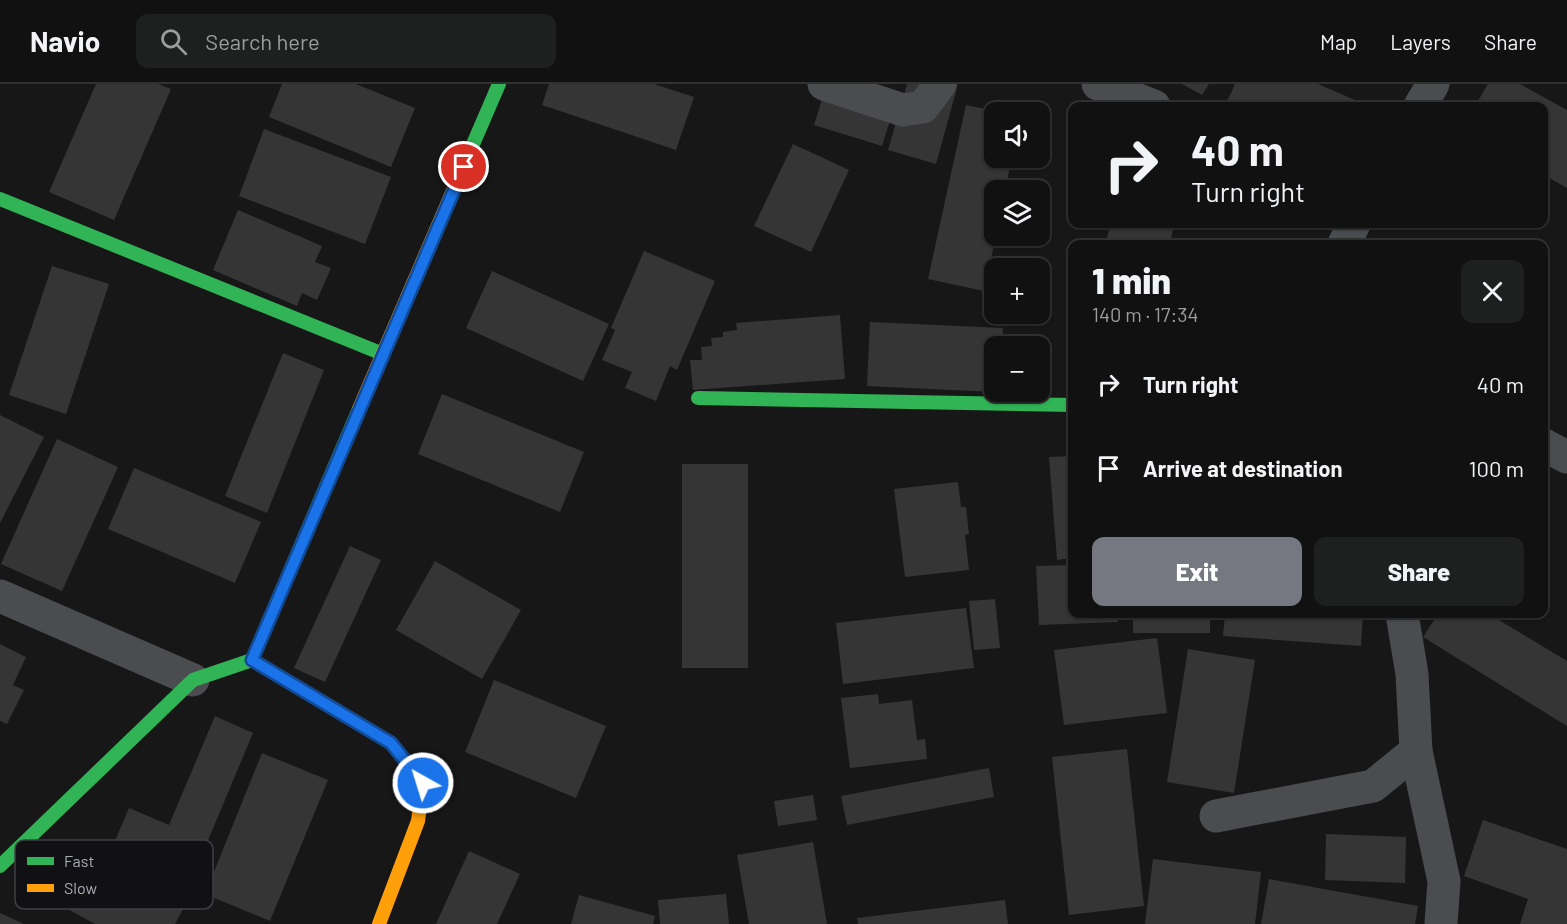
<!DOCTYPE html>
<meta charset="utf-8">
<style>
:root{--surface:#111;--page:#1e1f1f;--text:#f1f3f6;--muted:#9c9d9f;--line:#303131;--accent:#757880}
body{margin:0;font-family:Barlow,sans-serif;background:var(--page);color:var(--text);height:100vh;display:flex;flex-direction:column;font-size:22px;white-space:nowrap}
*{box-sizing:border-box;margin:0}
p{font-size:20px;color:var(--muted)}
.icon{flex:none;width:33px;height:33px;fill:none;stroke:currentColor;stroke-width:2;stroke-linecap:round;stroke-linejoin:round}
.map{position:relative;flex:1;overflow:hidden}
.side{position:absolute;left:1068px;top:156px;width:480px;height:378px;display:flex;flex-direction:column;background:var(--surface);border-radius:12px;box-shadow:0 2px 4px #0004,0 0 0 2px var(--line)}
.side>*{flex:none}
.guide{position:absolute;left:1068px;top:18px;width:480px;height:126px;border-radius:12px;box-shadow:0 2px 4px #0004,0 0 0 2px var(--line);background:#111;color:var(--text);overflow:hidden}
.buttons{position:absolute;left:984px;top:18px;display:grid;gap:12px}
.buttons a{display:grid;place-items:center;width:66px;height:66px;border-radius:12px;background:var(--surface);box-shadow:0 2px 4px #0004,0 0 0 2px var(--line);font-size:30px}
.pin{position:absolute;display:grid;place-items:center;width:51px;height:51px;color:#fff;margin:-26px;border:3px solid #fff;border-radius:50%;box-shadow:0 2px 6px #0007}
.me{position:absolute;width:66px;margin:-33px;rotate:321deg;stroke-linejoin:round;filter:drop-shadow(0 0 4px #0008)}
.turn{display:flex;align-items:center;gap:21px;height:126px;padding:0 24px;font-size:27px}
.turn .icon{width:78px;height:78px;stroke-width:2.5}
.turn b{display:block;font-size:42px;line-height:51px}
.round{display:grid;place-items:center;flex:none;width:63px;height:63px;border-radius:12px;background:var(--page)}
.summary{display:flex;align-items:center;justify-content:space-between;height:102px;padding:0 24px}
h1{font-size:36px;font-weight:800;line-height:45px}
.action{display:flex;gap:12px;margin-top:auto;padding:12px 24px}
.action a{flex:1;height:69px;border-radius:12px;background:var(--accent);color:#fff;font-size:24px;font-weight:800;line-height:69px;text-align:center}
.action a+a{background:var(--page);color:var(--text)}
ul{padding:0;list-style:none}
li{display:flex;align-items:center;gap:18px;height:84px;padding:0 24px}
li div{flex:1}
li b{display:block;font-size:22px}
li em{font-style:normal}
header{display:flex;align-items:center;gap:36px;box-sizing:border-box;height:84px;padding:0 30px;background:var(--surface);border-bottom:2px solid var(--line)}
header strong{font-size:28px}
nav{display:flex;gap:33px;margin-inline-start:auto;font-size:21px}
.search{width:420px;height:54px;background:var(--page);display:flex;align-items:center;gap:15px;box-sizing:border-box;padding:0 21px;border-radius:12px;color:var(--muted);font-size:22px}
.map>svg:first-child{display:block}
.building{fill:#353536}
.lines{fill:none;stroke-linecap:round;stroke-linejoin:round}
.street{stroke:#4b4c50;stroke-width:33}
.fast{stroke:#30b455;stroke-width:14}
.slow{stroke:#ff9f0a;stroke-width:14}
.route-casing{stroke:#114b97;stroke-width:15}
.route{stroke:#1a73e8;stroke-width:10}
.key{fill:#111113;stroke:#3e4045;stroke-width:1.5}
.key-label{font-size:16px;fill:#a8adb8}
</style>
<header>
<strong>Navio</strong>
<div class="search"><svg class="icon" aria-label="search" viewBox="0 0 24 24"><circle cx="10" cy="10" r="6"/><path d="M15 15l6 6"/></svg>Search here</div>
<nav><a>Map</a><a>Layers</a><a>Share</a></nav>
</header>
<div class="map">
<svg width="1567" height="840" viewBox="0 0 1567 840">
<rect width="100%" height="100%" fill="#171717"/>
<g class="building">
<path d="M 96,0 L 158,0 L 171,5 L 114,136 L 49,108 Z"/>
<path d="M 282,0 L 356,0 L 415,24 L 391,83 L 269,33 Z"/>
<path d="M 549,0 L 654,0 L 694,13 L 676,66 L 542,21 Z"/>
<path d="M 907,0 L 958,0 L 936,80 L 888,66 Z"/>
<path d="M 1182,0 L 1209,0 L 1202,11 Z"/>
<path d="M 1235,0 L 1318,0 L 1369,22 L 1225,22 Z"/>
<path d="M 1488,0 L 1520,0 L 1567,26 L 1567,104 L 1544,91 L 1544,22 L 1475,22 Z"/>
<path d="M 826,3 L 894,24 L 882,62 L 814,41 Z"/>
<path d="M 966,21 L 994,27 L 994,74 L 1012,74 L 1005,106 L 994,106 L 996,152 L 984,207 L 928,195 Z"/>
<path d="M 264,45 L 391,93 L 365,160 L 239,112 Z"/>
<path d="M 793,60 L 849,86 L 811,168 L 754,142 Z"/>
<path d="M 238,126 L 322,162 L 315,178 L 331,184 L 317,216 L 302,209 L 297,222 L 213,186 Z"/>
<path d="M 1110,140 L 1174,140 L 1170,160 L 1106,160 Z"/>
<path d="M 644,167 L 715,197 L 677,286 L 670,282 L 656,317 L 625,304 L 632,288 L 602,276 L 615,246 L 611,244 Z"/>
<path d="M 52,182 L 109,200 L 66,330 L 9,311 Z"/>
<path d="M 492,187 L 609,240 L 583,297 L 466,244 Z"/>
<path d="M 840,231 L 845,295 L 693,306 L 690,276 L 702,276 L 701,263 L 712,262 L 711,254 L 723,253 L 723,248 L 737,246 L 736,239 Z"/>
<path d="M 870,238 L 1003,244 L 1002,262 L 994,262 L 994,308 L 867,302 Z"/>
<path d="M 283,269 L 324,286 L 267,429 L 225,412 Z"/>
<path d="M 442,310 L 584,368 L 560,428 L 418,370 Z"/>
<path d="M 0,331 L 44,353 L 0,439 Z"/>
<path d="M 57,355 L 118,383 L 62,507 L 1,480 Z"/>
<path d="M 1072,372 L 1072,474 L 1057,476 L 1049,373 Z"/>
<rect x="682" y="380" width="66" height="204"/>
<path d="M 134,384 L 261,438 L 235,499 L 108,445 Z"/>
<path d="M 958,398 L 961,423 L 966,423 L 969,450 L 965,451 L 969,486 L 905,493 L 894,405 Z"/>
<path d="M 350,462 L 381,476 L 325,598 L 294,584 Z"/>
<path d="M 435,477 L 521,526 L 482,595 L 396,546 Z"/>
<path d="M 1072,481 L 1072,530 L 1117,530 L 1118,538 L 1039,541 L 1036,482 Z"/>
<path d="M 995,515 L 1000,564 L 974,566 L 969,517 Z"/>
<path d="M 966,524 L 974,584 L 843,600 L 836,539 Z"/>
<rect x="1133" y="530" width="77" height="19"/>
<path d="M 1225,530 L 1363,530 L 1361,562 L 1223,552 Z"/>
<path d="M 1438,530 L 1489,530 L 1567,577 L 1567,642 L 1423,553 Z"/>
<path d="M 1157,554 L 1167,629 L 1064,641 L 1054,566 Z"/>
<path d="M 0,560 L 26,573 L 13,601 L 24,606 L 7,640 L 0,637 Z"/>
<path d="M 1188,565 L 1255,576 L 1234,709 L 1167,698 Z"/>
<path d="M 494,596 L 606,642 L 576,714 L 465,668 Z"/>
<path d="M 878,610 L 879,620 L 912,616 L 917,656 L 925,655 L 927,675 L 850,684 L 841,614 Z"/>
<path d="M 215,632 L 253,649 L 188,804 L 109,771 L 129,724 L 169,741 Z"/>
<path d="M 1127,665 L 1144,822 L 1069,831 L 1052,673 Z"/>
<path d="M 262,669 L 328,696 L 270,837 L 205,810 Z"/>
<path d="M 989,684 L 994,713 L 847,741 L 841,712 Z"/>
<path d="M 813,711 L 817,736 L 778,742 L 774,717 Z"/>
<path d="M 1483,736 L 1567,765 L 1567,840 L 1520,840 L 1528,815 L 1464,792 Z"/>
<path d="M 1326,750 L 1406,753 L 1405,799 L 1325,796 Z"/>
<path d="M 813,758 L 827,840 L 749,840 L 737,771 Z"/>
<path d="M 72,761 L 184,823 L 175,840 L 95,840 L 44,812 Z"/>
<path d="M 469,767 L 520,790 L 497,840 L 436,840 Z"/>
<path d="M 1153,775 L 1261,788 L 1255,840 L 1145,840 Z"/>
<path d="M 1269,795 L 1418,822 L 1415,840 L 1261,840 Z"/>
<path d="M 726,810 L 729,840 L 660,840 L 658,816 Z"/>
<path d="M 579,811 L 655,832 L 653,840 L 571,840 Z"/>
<path d="M 1005,816 L 1008,840 L 858,840 L 857,834 Z"/>
<path d="M 0,829 L 24,840 L 0,840 Z"/>
</g>
<g class="lines">
<g class="street">
<path d="M 824,0 L 903,26 L 923,23 L 940,0"/>
<path d="M 1098,0 L 1154,22"/>
<path d="M 1420,22 L 1433,0"/>
<path d="M 1344,160 L 1354,140"/>
<path d="M 1544,361 L 1567,373"/>
<path d="M 0,512 L 193,596"/>
<path d="M 1402,530 L 1412,590 L 1416,667 L 1444,797 L 1441,840"/>
<path d="M 1216,732 L 1373,702 L 1416,667"/>
</g>
<g class="fast">
<path d="M 455,102 L 499,0"/>
<path d="M 0,115 L 383,270"/>
<path d="M 698,314 L 1072,321"/>
<path d="M 0,782 L 193,596 L 252,576 L 359,325"/>
</g>
<g class="slow">
<path d="M 359,325 L 455,102"/>
<path d="M 252,576 L 391,659 L 423,699 L 418,737 L 379,840"/>
</g>
</g>
<g class="lines">
<defs>
<path id="route" d="M 423,699 L 391,659 L 252,576 L 464,83"/>
</defs>
<use href="#route" class="route-casing"/>
<use href="#route" class="route"/>
</g>
<rect x="15" y="756" width="198" height="69" rx="9" class="key"/>
<rect x="27" y="773" width="27" height="8" fill="#30b455"/>
<rect x="27" y="800" width="27" height="8" fill="#ff9f0a"/>
<g class="key-label">
<text x="64" y="783">Fast</text>
<text x="64" y="810">Slow</text>
</g>
</svg>
<div class="buttons">
<a><svg class="icon" aria-label="sound" viewBox="0 0 24 24"><path d="M4 9h4l5-4v14l-5-4H4zM17 9q2 3 0 6"/></svg></a>
<a><svg class="icon" aria-label="layers" viewBox="0 0 24 24"><path d="M12 4l9 5-9 5-9-5zM3 14l9 5 9-5"/></svg></a>
<a>+</a>
<a>−</a>
</div>
<div class="pin" style="left:464px;top:83px;background:#d93025"><svg class="icon" aria-label="arrive" viewBox="0 0 24 24"><path d="M6 21V4h12l-3 4 3 4H6"/></svg></div>
<svg class="me" style="left:423px;top:699px" viewBox="-20 -20 40 40"><circle r="17" fill="#1a73e8" stroke="#fff" stroke-width="3"/><path d="M0-11L8 9 0 5-8 9z" fill="#fff"/></svg>
<div class="guide">
<div class="turn"><svg class="icon" aria-label="right" viewBox="0 0 24 24"><path d="M7 20v-9h11M14 6l5 5-5 5"/></svg><div><b>40 m</b>Turn right</div></div>
</div>
<section class="side">
<div class="summary"><div><h1>1 min</h1><p>140 m · 17:34</p></div><a class="round"><svg class="icon" aria-label="close" viewBox="0 0 24 24"><path d="M6 6l12 12M18 6L6 18"/></svg></a></div>
<ul>
<li><svg class="icon" aria-label="right" viewBox="0 0 24 24"><path d="M7 20v-9h11M14 6l5 5-5 5"/></svg><div><b>Turn right</b></div><em>40 m</em></li>
<li><svg class="icon" aria-label="arrive" viewBox="0 0 24 24"><path d="M6 21V4h12l-3 4 3 4H6"/></svg><div><b>Arrive at destination</b></div><em>100 m</em></li>
</ul>
<div class="action"><a>Exit</a><a>Share</a></div>
</section>
</div>
